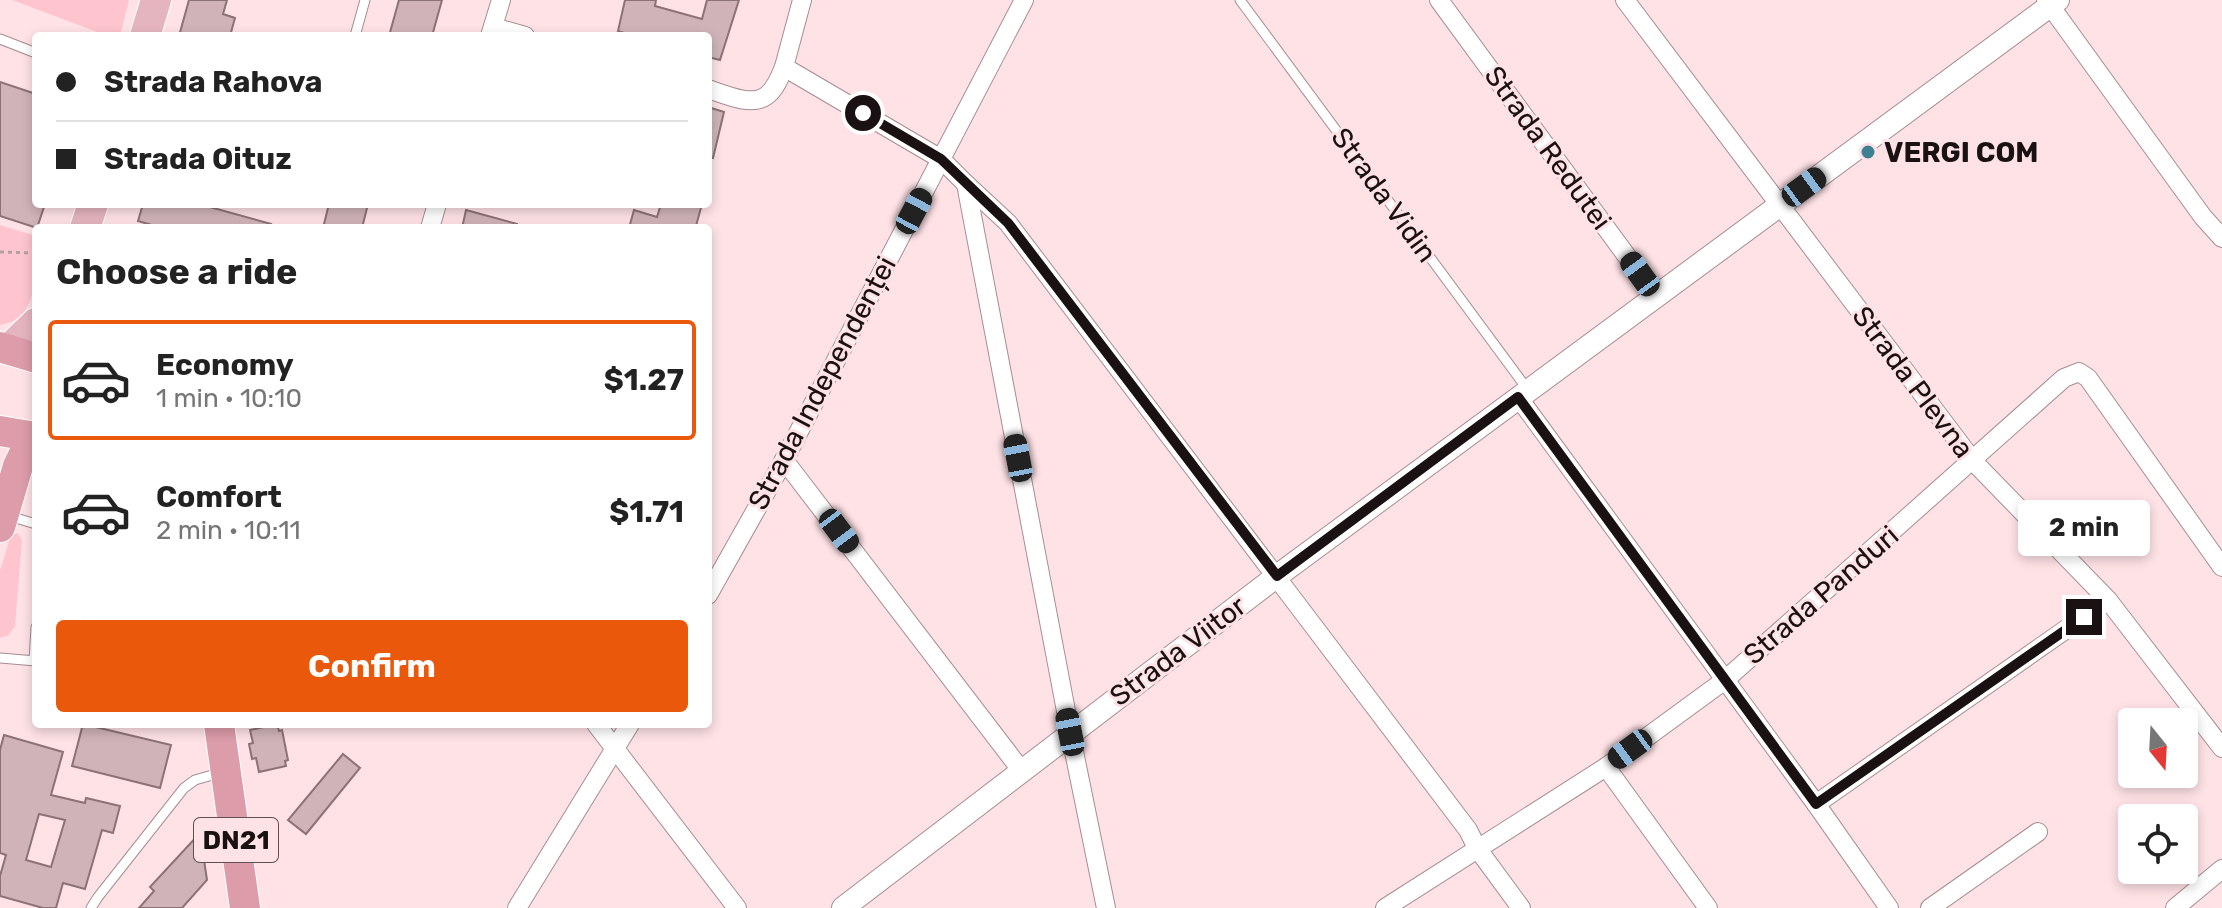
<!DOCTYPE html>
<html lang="en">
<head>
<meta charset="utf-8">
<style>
  body { margin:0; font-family:Rubik,sans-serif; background:#f2f2f2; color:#222; height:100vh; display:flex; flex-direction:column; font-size:30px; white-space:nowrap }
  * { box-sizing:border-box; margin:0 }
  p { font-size:26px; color:#767676 }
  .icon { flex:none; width:44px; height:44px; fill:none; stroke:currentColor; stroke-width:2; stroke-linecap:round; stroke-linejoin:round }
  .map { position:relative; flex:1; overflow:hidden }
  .side { position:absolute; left:32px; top:224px; width:680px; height:504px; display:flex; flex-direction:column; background:#fff; border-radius:8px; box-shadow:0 4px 12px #0003 }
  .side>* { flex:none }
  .banner { position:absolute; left:32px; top:32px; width:680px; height:176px; border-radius:8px; box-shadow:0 4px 12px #0003; display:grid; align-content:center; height:176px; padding:0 24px; background:#fff }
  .needle { width:52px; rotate:162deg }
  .fabs { position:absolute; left:2118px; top:708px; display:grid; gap:16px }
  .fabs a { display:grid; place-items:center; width:80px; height:80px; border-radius:8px; background:#fff; box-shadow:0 4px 12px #0003; font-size:40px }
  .end { position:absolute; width:36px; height:36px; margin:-18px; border:10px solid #1a1112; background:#fff; box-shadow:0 0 0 4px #fff }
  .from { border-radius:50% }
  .bubble { position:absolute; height:56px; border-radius:8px; background:#fff; box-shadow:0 4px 12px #0003; font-size:26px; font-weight:700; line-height:56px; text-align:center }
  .car { position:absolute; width:24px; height:48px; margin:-24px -12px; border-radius:10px; box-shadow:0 0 6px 2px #0007; background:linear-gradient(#222 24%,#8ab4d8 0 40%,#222 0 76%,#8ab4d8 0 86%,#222 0) }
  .banner b { display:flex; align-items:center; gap:28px; height:76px; font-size:30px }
  .banner b+b { border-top:2px solid #e0e0e0 }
  .banner i { width:20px; height:20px; background:#222 }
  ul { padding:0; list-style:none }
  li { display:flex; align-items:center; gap:24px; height:120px; margin:0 16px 12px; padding:0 8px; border:4px solid transparent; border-radius:8px }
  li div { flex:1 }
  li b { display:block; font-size:30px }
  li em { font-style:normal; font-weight:700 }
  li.current { border-color:#ea580c }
  li>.icon { width:72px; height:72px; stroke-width:1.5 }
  h2 { padding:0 24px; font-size:36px; line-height:96px }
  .button { display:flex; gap:16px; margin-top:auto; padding:16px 24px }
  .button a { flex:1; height:92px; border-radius:8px; background:#ea580c; color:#fff; font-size:32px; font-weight:700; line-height:92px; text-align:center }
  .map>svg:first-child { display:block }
  .green { fill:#fec5cf }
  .building { fill:#cfb3b8; stroke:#8b7276; stroke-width:2; fill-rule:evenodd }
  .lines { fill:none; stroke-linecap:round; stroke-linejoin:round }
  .service-casing { stroke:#a78d92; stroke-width:11 }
  .minor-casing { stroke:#a78d92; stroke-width:20 }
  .tertiary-casing { stroke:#a78d92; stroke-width:24 }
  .primary-casing { stroke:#fff; stroke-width:32 }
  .trunk-casing { stroke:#fff; stroke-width:32 }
  .path { stroke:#b6a0a3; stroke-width:3; stroke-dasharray:4 4; stroke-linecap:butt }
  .service { stroke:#fff; stroke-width:9 }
  .minor { stroke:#fff; stroke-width:18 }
  .tertiary { stroke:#fff; stroke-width:22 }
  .primary { stroke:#e5b5bf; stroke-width:30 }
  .trunk { stroke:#dc9caa; stroke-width:30 }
  .route { stroke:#1a1112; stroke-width:10 }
  .poi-dot { fill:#3e8192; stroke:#fee2e6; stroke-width:3 }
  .labels { text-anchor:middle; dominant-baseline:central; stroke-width:6; stroke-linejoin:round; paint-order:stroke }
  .shield { fill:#fee2e6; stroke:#5e5052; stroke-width:2 }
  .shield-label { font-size:26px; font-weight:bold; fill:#1a1112 }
  .street-label { font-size:28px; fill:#1a1112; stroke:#fee2e6 }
  .poi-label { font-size:28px; font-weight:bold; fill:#1a1112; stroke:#fee2e6; text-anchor:start }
</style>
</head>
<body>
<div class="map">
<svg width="2222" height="908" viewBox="0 0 2222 908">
  <rect width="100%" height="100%" fill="#fee2e6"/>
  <g class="green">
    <path d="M12,0H129L120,36H108Z"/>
    <path d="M0,225L36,236C36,266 41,320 0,325Z"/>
    <path d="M18,533L22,540L15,626L9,635L0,638V571L10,538L12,535Z"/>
  </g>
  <g class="building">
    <path d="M189,0H227L223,14L235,18L230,36H179Z"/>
    <path d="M399,0H442L432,36H389Z"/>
    <path d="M625,0H656L655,6L702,19L707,0H739L720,60L708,57V36H633L618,31Z"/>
    <path d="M0,82L36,94V204H45L37,228L0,216Z"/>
    <path d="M708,107L724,112L713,158L708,157Z"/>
    <path d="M143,204H199L271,224L270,228H162L138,221Z"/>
    <path d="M329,204H368L362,228H323Z"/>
    <path d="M661,204H702L696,226L688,225L687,228H629L634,210L657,217Z"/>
    <path d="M466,210L517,224L516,228H462Z"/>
    <path d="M83,724L171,745L160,788L72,766Z"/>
    <path d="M277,724L279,731L282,730L288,760L285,761L286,766L259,772L256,758L252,759L249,744L253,743L250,730Z"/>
    <path d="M4,735L63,752L51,795L85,803L86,798L120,806L113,833L102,830L85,889L63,883L56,908H43L0,896V876L6,855L0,853V750ZM39,814L65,820L51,867L26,860Z"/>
    <path d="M343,754L360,768L306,834L288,820Z"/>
    <path d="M200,833L207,880L182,908H139L154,891L150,887Z"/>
  </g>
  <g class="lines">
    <defs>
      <g id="service">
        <path d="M1240,0L1528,390"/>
        <path d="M355,36L365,0"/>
        <path d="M0,39L36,53"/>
        <path d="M9,516L36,524"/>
        <path d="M0,658L36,661"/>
        <path d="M34,661L36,627"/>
        <path d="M91,908L98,897L184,788L195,780L223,772"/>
      </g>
      <g id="minor">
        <path d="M1439,0L1656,296"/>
        <path d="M1625,0L1973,461L2108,600L2222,748"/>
        <path d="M2046,0L2203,217L2222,238"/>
        <path d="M493,27L525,36"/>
        <path d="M490,36L501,0"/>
        <path d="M784,67L802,0"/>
        <path d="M708,89C724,94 751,107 766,96C775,90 780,77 784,67L941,159L966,184L1070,732L1106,908"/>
        <path d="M966,184L1008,223L1468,830L1477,848L1521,908"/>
        <path d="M430,228L437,204"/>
        <path d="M1518,397L1816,804L1889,908"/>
        <path d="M784,460L1021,770"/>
        <path d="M708,595L784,460L1024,0"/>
        <path d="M596,724L737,908"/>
        <path d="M1606,767L1708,908"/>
        <path d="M1816,804L2108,600"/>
        <path d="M517,908L630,724"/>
        <path d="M1385,908L1606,767L1725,680L2064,378L2079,372L2088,378L2222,567"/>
        <path d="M1930,908L2038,832"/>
        <path d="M2175,908L2222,869"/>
      </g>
      <path id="tertiary" d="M843,908L1277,576L2058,0"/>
      <g id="primary">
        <path d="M145,36L156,0"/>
        <path d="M85,228L93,204"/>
        <path d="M9,349L36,323"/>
      </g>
      <g id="trunk">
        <path d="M0,347L36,358"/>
        <path d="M0,431L36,437"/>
        <path d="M0,527L18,466L32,437"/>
        <path d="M219,724L245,908"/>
      </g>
    </defs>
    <use href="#service" class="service-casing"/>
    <use href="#minor" class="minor-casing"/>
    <use href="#tertiary" class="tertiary-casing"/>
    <use href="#primary" class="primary-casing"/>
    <use href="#trunk" class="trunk-casing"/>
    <path class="path" d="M0,252L36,253"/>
    <use href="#service" class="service"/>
    <use href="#minor" class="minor"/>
    <use href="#tertiary" class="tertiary"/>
    <use href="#primary" class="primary"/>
    <use href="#trunk" class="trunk"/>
  </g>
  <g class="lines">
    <path class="route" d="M863,113L941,159L1008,223L1277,576L1518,397L1816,804L2084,617"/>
  </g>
  <circle class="poi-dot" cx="1868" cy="152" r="8"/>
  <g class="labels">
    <rect class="shield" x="194" y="818" width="84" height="44" rx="6"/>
    <g class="shield-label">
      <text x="236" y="840">DN21</text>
    </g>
    <g class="street-label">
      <text transform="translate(1548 148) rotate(54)">Strada Redutei</text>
      <text transform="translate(1384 195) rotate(54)">Strada Vidin</text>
      <text transform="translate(1913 382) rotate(53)">Strada Plevna</text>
      <text transform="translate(822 383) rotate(-62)">Strada Independenței</text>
      <text transform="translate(1821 595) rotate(-41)">Strada Panduri</text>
      <text transform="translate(1178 651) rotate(-37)">Strada Viitor</text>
    </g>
    <g class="poi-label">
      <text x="1884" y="152">VERGI COM</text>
    </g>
  </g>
</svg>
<div class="fabs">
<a><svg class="needle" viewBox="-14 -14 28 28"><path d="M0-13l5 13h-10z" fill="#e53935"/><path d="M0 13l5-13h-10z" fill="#767676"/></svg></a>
<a><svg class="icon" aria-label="locate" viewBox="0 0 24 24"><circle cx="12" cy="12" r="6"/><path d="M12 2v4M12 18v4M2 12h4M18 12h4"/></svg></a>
</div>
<i class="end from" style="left:863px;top:113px"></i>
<i class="end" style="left:2084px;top:617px"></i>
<div class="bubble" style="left:2018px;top:500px;width:132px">2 min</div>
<i class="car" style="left:1804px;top:187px;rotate:54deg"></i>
<i class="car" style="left:914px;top:211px;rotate:28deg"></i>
<i class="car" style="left:1640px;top:274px;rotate:324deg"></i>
<i class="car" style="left:1018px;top:458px;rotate:349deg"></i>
<i class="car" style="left:839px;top:531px;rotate:143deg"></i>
<i class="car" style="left:1070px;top:732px;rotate:349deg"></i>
<i class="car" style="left:1630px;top:749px;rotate:234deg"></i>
<div class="banner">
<b><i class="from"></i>Strada Rahova</b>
<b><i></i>Strada Oituz</b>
</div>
<section class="side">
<h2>Choose a ride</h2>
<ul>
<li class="current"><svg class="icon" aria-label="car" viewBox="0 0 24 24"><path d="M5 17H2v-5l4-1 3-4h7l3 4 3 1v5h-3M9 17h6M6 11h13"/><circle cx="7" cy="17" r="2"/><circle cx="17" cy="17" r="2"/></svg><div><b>Economy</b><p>1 min · 10:10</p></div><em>$1.27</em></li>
<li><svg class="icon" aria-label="car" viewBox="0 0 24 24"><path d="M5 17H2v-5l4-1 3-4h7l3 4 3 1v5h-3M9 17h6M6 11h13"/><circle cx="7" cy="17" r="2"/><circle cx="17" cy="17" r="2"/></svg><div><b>Comfort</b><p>2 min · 10:11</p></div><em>$1.71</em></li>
</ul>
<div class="button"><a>Confirm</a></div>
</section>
</div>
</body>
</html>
